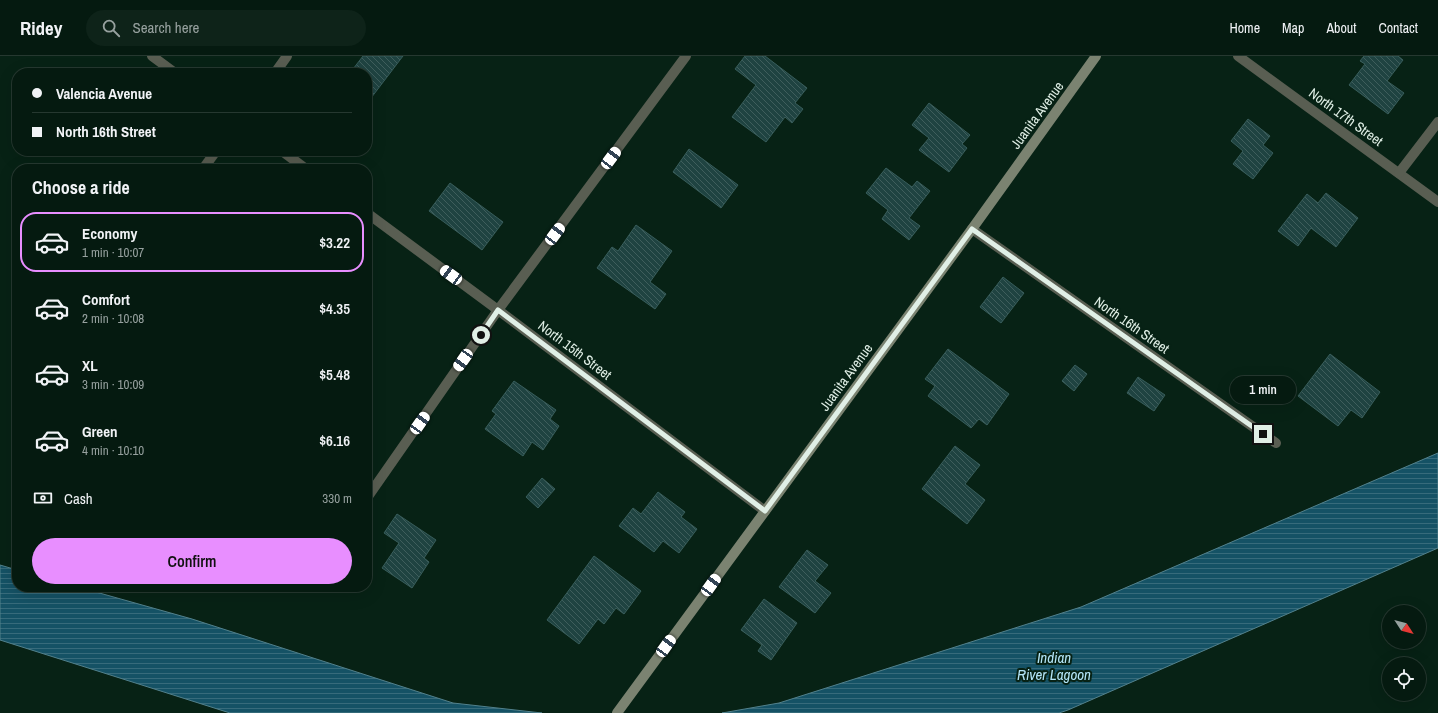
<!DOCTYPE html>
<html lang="en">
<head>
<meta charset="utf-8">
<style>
  body { margin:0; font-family:"Archivo Narrow",sans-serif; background:#0e2319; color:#f1f3f6; height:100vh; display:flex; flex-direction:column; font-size:15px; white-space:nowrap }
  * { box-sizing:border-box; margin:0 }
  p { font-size:13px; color:#97a19f }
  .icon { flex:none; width:22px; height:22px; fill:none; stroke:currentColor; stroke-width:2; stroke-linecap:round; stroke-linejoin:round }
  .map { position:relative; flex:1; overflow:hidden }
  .panel { position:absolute; left:12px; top:108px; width:360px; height:428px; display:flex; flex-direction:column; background:#051a10; border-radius:16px; box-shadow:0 4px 16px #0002,0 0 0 1px #263830 }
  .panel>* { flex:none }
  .banner { position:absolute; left:12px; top:12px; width:360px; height:88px; border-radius:16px; box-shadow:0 4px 16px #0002,0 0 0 1px #263830; display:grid; align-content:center; height:88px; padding:0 20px; background:#051a10 }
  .needle { width:26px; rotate:126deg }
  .buttons { position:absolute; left:1382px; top:549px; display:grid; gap:8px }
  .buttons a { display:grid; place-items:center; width:44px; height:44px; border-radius:50%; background:#051a10; box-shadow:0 4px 16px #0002,0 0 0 1px #263830; font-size:20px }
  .end { position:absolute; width:18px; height:18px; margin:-9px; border:5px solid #e0efe6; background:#111; box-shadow:0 0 0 2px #111 }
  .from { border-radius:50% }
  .bubble { position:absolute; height:28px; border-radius:14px; background:#051a10; box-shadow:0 4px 16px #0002,0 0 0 1px #263830; font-size:13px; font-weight:600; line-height:28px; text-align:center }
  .car { position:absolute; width:12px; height:24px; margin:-12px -6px; border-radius:5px; box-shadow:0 0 3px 1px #0007; background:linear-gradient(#fff 24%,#345 0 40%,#fff 0 76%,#345 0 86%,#fff 0) }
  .banner b { display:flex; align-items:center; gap:14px; height:38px; font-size:15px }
  .banner b+b { border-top:1px solid #263830 }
  .banner i { width:10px; height:10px; background:#f1f3f6 }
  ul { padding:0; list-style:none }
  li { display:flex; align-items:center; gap:12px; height:60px; margin:0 8px 6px; padding:0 12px; border:2px solid transparent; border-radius:16px }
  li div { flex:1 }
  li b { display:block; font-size:15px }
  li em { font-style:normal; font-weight:600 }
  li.active { border-color:#e88eff }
  li>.icon { width:36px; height:36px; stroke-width:1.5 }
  h2 { padding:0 20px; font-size:18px; line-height:48px }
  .pay { display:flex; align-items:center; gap:10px; height:44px; padding:0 20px; font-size:15px }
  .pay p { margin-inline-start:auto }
  .primary-button { display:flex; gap:8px; margin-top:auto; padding:8px 20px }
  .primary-button a { flex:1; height:46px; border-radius:24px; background:#e88eff; color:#111; font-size:16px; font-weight:600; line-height:46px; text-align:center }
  header { display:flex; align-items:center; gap:24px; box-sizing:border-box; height:56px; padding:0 20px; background:#051a10; border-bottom:1px solid #263830 }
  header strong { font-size:19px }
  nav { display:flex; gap:22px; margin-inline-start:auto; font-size:14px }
  .search { width:280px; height:36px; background:#0e2319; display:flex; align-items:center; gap:10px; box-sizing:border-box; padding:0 14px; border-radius:22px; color:#97a19f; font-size:15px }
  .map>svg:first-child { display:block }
  .water { fill:url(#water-rules); stroke:#52818c }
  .building { fill:url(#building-back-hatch); stroke:#385d5b }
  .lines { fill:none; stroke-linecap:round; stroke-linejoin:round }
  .street { stroke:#595e52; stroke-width:10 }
  .secondary { stroke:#7b8371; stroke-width:10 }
  .route { stroke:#e0efe6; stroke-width:5 }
  .labels { text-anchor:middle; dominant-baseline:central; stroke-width:4; stroke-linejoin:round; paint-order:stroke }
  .street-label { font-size:14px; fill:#e0efe6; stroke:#072215 }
  .water-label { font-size:15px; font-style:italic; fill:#b4e5f8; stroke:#072215 }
</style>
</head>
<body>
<header>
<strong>Ridey</strong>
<div class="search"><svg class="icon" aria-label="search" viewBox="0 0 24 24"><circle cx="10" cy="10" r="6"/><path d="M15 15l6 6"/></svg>Search here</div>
<nav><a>Home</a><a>Map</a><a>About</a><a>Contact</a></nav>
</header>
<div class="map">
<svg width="1438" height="657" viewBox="0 0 1438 657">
  <defs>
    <pattern id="water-rules" width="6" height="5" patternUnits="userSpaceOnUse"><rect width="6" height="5" fill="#155265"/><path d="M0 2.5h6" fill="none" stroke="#376b7b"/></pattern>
    <pattern id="building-back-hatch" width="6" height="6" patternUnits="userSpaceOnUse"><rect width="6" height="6" fill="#1f4341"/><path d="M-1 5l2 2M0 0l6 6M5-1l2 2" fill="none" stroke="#3f5e5c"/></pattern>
  </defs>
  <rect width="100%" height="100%" fill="#072215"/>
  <g class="water">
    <path d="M1438,397V492L1068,654L1059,657H722L779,647L1081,551Z"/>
    <path d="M0,509L17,514V531H78L192,563L453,647L542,657H230L0,584Z"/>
  </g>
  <g class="building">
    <path d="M363,0H403L368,46L367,17H350Z"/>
    <path d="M745,0H765L807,32L795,47L803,53L792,67L785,61L766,86L732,61L756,29L735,13Z"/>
    <path d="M1364,0H1398L1403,4L1387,25L1404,37L1388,58L1349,29L1365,8L1360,5Z"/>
    <path d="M929,47L970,79L962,88L967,92L949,116L919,94L929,82L912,69Z"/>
    <path d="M1248,63L1270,80L1263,89L1273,97L1253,123L1233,108L1243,95L1231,85Z"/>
    <path d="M689,93L738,129L721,152L673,116Z"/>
    <path d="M886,112L912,131L917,125L930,135L909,162L920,170L909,184L882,163L888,154L866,137Z"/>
    <path d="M450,127L503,166L482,194L429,155Z"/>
    <path d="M1326,137L1358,162L1336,191L1311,172L1298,190L1278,175L1307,138L1318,147Z"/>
    <path d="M636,169L672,195L650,226L666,238L655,253L597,212L612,191L618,195Z"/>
    <path d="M1003,221L1024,237L1001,267L980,251Z"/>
    <path d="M948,293L1009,338L987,369L979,363L971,372L928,340L935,330L925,323Z"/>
    <path d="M1330,298L1380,336L1362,362L1351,354L1338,370L1298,340Z"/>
    <path d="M1075,309L1087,318L1074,335L1062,325Z"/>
    <path d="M1138,321L1165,339L1154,355L1127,337Z"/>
    <path d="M514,325L556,354L550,363L559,370L543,394L532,386L523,400L485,373L496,358L492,355Z"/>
    <path d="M955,390L980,409L965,428L985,444L967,468L922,433Z"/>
    <path d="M542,422L555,433L538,452L526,441Z"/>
    <path d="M658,436L685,456L681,461L697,473L679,497L663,485L654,496L619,470L633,452L641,458Z"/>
    <path d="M397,458L436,484L424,502L429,506L412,532L382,512L399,487L384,477Z"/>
    <path d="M807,494L828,509L815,525L831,537L815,557L779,531Z"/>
    <path d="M594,500L641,535L624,558L616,552L604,568L598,563L579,588L547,564Z"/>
    <path d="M764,543L797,567L771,604L758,595L762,589L741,574Z"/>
  </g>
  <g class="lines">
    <g class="street">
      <path d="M152,0L175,17"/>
      <path d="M1238,0L1438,146"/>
      <path d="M275,17L287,0"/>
      <path d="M282,95L306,113"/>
      <path d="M203,113L216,95"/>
      <path d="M1399,117L1438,66"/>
      <path d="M367,157L498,254L765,455"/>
      <path d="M972,173L1276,387"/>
      <path d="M367,442L498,254L686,0"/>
    </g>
    <path class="secondary" d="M617,657L972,173L1096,0"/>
  </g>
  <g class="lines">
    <path class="route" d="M481,279L498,254L765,455L972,173L1263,378"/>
  </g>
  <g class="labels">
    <g class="street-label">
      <text transform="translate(1037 59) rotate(-54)">Juanita Avenue</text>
      <text transform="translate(1346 61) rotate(36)">North 17th Street</text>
      <text transform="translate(1132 269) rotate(35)">North 16th Street</text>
      <text transform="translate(575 294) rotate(37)">North 15th Street</text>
      <text transform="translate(846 321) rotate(-54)">Juanita Avenue</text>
    </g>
    <g class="water-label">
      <text x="1054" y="601">Indian<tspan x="1054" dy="17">River Lagoon</tspan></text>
    </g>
  </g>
</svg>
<div class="buttons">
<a><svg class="needle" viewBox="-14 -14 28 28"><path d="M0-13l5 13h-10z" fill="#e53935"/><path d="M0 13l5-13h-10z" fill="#97a19f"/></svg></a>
<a><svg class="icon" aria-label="locate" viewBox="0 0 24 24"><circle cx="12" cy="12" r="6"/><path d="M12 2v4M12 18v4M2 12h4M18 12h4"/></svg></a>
</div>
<i class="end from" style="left:481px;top:279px"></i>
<i class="end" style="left:1263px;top:378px"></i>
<div class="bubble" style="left:1230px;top:320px;width:66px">1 min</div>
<i class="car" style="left:611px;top:102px;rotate:37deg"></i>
<i class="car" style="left:555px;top:178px;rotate:37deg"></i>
<i class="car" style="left:451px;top:219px;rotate:306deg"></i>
<i class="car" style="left:463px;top:304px;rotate:215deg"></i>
<i class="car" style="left:420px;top:367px;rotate:35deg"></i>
<i class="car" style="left:711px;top:529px;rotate:36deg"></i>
<i class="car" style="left:666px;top:590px;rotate:36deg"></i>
<div class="banner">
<b><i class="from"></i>Valencia Avenue</b>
<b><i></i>North 16th Street</b>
</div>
<section class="panel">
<h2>Choose a ride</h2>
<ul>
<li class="active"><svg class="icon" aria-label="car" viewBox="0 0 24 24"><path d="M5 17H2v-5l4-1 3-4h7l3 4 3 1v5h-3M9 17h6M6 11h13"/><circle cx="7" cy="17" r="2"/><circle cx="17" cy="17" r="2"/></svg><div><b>Economy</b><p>1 min · 10:07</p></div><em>$3.22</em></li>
<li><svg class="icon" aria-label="car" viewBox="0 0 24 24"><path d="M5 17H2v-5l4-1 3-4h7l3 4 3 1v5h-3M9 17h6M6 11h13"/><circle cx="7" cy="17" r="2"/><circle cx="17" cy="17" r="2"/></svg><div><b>Comfort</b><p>2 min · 10:08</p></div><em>$4.35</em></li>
<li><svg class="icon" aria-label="car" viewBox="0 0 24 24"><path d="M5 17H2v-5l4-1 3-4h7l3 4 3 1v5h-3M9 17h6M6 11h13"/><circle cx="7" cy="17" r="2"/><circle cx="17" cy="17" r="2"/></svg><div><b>XL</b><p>3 min · 10:09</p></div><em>$5.48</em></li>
<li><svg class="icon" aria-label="car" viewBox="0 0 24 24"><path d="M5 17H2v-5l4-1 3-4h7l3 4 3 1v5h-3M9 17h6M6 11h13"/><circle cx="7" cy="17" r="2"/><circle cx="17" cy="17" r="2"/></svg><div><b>Green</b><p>4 min · 10:10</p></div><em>$6.16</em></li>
</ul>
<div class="pay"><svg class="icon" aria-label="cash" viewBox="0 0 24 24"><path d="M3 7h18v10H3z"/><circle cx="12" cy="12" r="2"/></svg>Cash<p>330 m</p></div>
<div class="primary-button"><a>Confirm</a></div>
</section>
</div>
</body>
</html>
